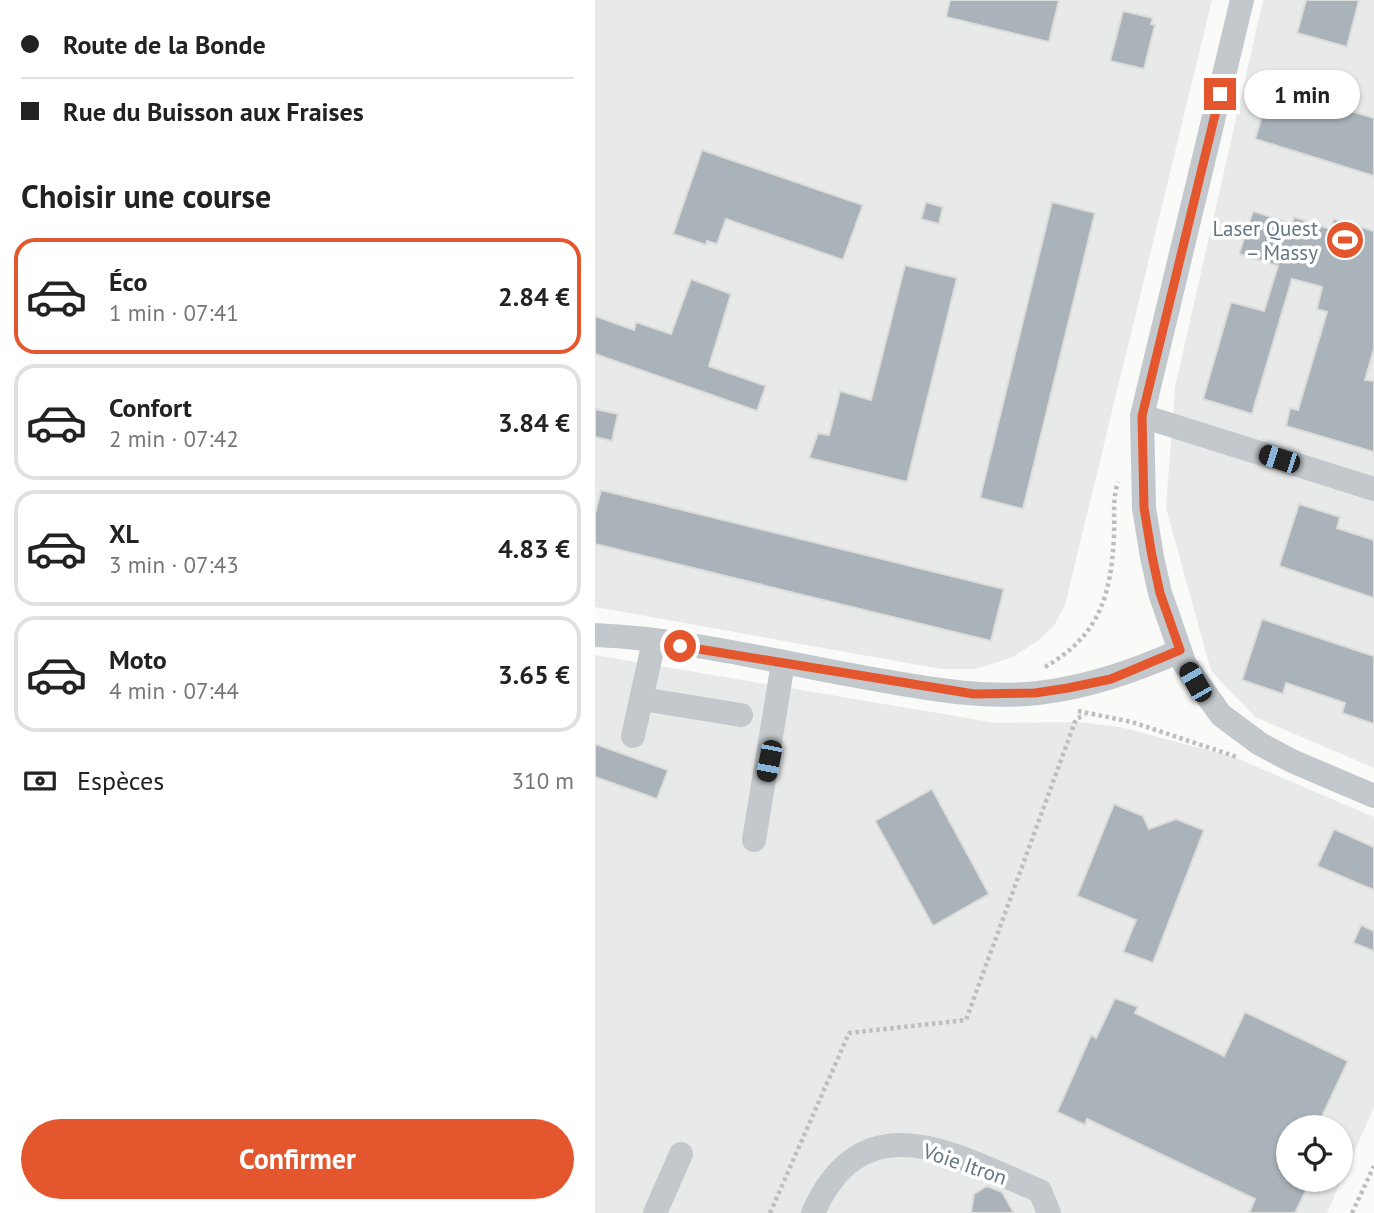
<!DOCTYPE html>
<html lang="fr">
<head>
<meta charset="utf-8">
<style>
  body { margin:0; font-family:"PT Sans",sans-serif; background:#f2f2f2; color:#222; height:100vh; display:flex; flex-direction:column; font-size:26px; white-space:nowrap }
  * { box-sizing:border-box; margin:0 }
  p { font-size:23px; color:#767676 }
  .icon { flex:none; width:38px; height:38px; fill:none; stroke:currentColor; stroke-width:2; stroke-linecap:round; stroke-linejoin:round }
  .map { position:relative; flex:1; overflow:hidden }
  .details { display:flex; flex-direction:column; background:#fff; width:595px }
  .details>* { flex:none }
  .top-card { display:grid; align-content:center; height:154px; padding:0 21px; background:#fff }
  .controls { position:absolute; left:681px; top:1115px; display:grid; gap:14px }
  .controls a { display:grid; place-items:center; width:77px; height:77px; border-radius:50%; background:#fff; box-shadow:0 2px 5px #0004; font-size:35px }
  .end { position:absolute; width:32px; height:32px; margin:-16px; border:9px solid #e4572e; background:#fff; box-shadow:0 0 0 4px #fff }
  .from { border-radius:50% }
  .bubble { position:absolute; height:49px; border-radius:24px; background:#fff; box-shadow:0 2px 5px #0004; font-size:23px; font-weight:700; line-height:49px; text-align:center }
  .car { position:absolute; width:21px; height:42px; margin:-21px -10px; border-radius:9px; box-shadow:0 0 5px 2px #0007; background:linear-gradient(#222 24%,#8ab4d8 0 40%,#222 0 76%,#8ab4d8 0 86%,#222 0) }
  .top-card b { display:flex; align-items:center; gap:24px; height:66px; font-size:26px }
  .top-card b+b { border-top:2px solid #e0e0e0 }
  .top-card i { width:18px; height:18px; background:#222 }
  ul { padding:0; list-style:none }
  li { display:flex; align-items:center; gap:21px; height:116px; margin:0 14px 10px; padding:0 7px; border:4px solid #e0e0e0; border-radius:21px }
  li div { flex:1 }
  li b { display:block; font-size:26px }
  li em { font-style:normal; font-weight:700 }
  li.on { border-color:#e4572e }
  li>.icon { width:63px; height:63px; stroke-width:1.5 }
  h2 { padding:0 21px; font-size:32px; line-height:84px }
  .pay { display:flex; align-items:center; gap:18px; height:77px; padding:0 21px; font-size:26px }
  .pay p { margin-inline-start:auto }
  .cta { display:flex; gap:14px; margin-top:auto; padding:14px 21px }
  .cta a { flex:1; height:80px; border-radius:42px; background:#e4572e; color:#fff; font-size:28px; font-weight:700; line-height:80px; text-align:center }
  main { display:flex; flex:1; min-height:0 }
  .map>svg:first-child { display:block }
  .built { fill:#e8e9e9; fill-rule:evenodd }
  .building { fill:#aab3b9; stroke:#dcdcda; stroke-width:2 }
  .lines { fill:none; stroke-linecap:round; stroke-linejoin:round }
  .path { stroke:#bbbfc2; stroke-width:4.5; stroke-dasharray:3.5 3.5; stroke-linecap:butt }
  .minor { stroke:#c3c8cc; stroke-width:24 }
  .route { stroke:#e4572e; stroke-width:9 }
  .labels { text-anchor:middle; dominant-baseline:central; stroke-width:7; stroke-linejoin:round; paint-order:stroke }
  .poi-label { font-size:21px; fill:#657683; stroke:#fff; text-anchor:end }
  .street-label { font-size:21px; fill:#657683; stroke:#fff }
</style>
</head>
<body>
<main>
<section class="details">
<div class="top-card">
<b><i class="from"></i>Route de la Bonde</b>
<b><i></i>Rue du Buisson aux Fraises</b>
</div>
<h2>Choisir une course</h2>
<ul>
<li class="on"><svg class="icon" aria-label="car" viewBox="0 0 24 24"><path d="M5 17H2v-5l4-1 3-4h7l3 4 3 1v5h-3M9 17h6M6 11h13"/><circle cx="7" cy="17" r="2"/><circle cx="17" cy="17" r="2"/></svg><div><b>Éco</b><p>1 min · 07:41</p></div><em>2.84 €</em></li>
<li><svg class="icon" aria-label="car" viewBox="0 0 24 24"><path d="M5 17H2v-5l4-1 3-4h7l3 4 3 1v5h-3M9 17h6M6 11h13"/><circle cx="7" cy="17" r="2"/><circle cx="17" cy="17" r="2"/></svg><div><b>Confort</b><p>2 min · 07:42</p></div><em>3.84 €</em></li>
<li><svg class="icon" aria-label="car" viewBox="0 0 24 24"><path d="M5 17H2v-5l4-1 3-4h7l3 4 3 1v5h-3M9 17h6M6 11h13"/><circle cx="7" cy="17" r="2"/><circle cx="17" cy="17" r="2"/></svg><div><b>XL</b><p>3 min · 07:43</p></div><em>4.83 €</em></li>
<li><svg class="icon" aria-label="car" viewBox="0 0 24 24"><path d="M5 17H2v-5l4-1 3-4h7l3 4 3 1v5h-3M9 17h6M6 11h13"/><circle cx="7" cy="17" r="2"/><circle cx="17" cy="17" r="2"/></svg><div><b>Moto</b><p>4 min · 07:44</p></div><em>3.65 €</em></li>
</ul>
<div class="pay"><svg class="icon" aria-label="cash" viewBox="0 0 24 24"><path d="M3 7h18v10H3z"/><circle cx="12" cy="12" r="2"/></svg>Espèces<p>310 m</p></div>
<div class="cta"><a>Confirmer</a></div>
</section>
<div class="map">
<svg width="779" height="1213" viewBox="0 0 779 1213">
  <rect width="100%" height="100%" fill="#fafaf8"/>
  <g class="built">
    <path d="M0,0H617L470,605L459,626L444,640L418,657L381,669H346L0,607Z"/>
    <path d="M668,0H779V768L660,717L616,671L571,508L580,387Z"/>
    <path d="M0,655L401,723L483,722L525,727L639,757L779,817V1107L732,1213H0ZM693,1127H746V1180H693Z"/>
  </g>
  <g class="building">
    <path d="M355,0H464L454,42L351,17Z"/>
    <path d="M711,0H764L752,47L702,33Z"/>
    <path d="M528,11L558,18L556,24L560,25L549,69L515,61Z"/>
    <path d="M676,86L779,118V176L660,139Z"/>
    <path d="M107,150L268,205L248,260L131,219L122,244L112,241L111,245L78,234Z"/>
    <path d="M331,202L348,207L344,224L326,219Z"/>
    <path d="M457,202L500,213L428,509L385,498Z"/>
    <path d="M658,211L697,224L699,217L735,229L739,219L779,231V349L770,380L779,381V452L691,426L695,408L703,410L732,312L722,309L727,287L697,279L657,414L608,399L636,302L669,311L683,266L644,254Z"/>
    <path d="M310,265L362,278L312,482L214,458L223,433L234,435L245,391L276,400Z"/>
    <path d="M96,279L136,294L114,366L171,386L162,411L0,354V316L39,330L41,322L76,334Z"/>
    <path d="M0,409L23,414L17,441L0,437Z"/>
    <path d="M6,490L409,589L396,641L0,544V514Z"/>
    <path d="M704,504L745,517L742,528L779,540V598L684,566Z"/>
    <path d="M667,619L779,656V724L747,713L750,703L691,683L688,694L647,680Z"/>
    <path d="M0,744L73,770L62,799L0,777Z"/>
    <path d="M337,789L394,894L338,926L280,821Z"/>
    <path d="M519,804L548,816L554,829L581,819L609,830L558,963L528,952L541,920L482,896Z"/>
    <path d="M739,829L779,847V890L722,866Z"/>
    <path d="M766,925L779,931V951L758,943Z"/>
    <path d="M520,998L543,1007L540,1013L629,1056L650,1012L753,1061L722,1127H693V1180H716L700,1213H654L660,1199L492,1119L490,1125L462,1112L496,1035L501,1038Z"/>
    <path d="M392,1186L407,1192L419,1213H376L379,1194Z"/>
  </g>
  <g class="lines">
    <g class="path">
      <path d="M450,667C504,636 516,596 519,536C520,517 517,500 523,482"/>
      <path d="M483,711L537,722L642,757"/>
      <path d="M175,1213L254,1033L371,1020L481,719L490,715"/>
      <path d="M757,1213L779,1166"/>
    </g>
    <g class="minor">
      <path d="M647,0L547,416L549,508L557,557L565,593L590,665L626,715L665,744L697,761L779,796"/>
      <path d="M547,416L779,489"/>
      <path d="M0,635C95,639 190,664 284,680C336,689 390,699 443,693C494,687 539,671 585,651"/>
      <path d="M47,699L146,715"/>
      <path d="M38,736L59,641"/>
      <path d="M159,840L188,663"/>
      <path d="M60,1213L86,1154"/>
      <path d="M218,1213C269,1098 361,1156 445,1191L454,1213"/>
    </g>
  </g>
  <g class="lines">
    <path class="route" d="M85,646L379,694L440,693L473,688L516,679L585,650L565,593L557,556L549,508L547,416L625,94"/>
  </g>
  <defs>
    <symbol id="stadium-disc" viewBox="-11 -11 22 22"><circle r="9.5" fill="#e4572e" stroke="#fff"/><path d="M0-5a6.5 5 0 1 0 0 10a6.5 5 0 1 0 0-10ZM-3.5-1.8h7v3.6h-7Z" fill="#fff"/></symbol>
  </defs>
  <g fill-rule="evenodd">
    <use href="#stadium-disc" x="728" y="218" width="44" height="44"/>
  </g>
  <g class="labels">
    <g class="poi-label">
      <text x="723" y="228">Laser Quest<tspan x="723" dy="24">– Massy</tspan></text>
    </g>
    <g class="street-label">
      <text transform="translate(370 1164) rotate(19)">Voie Itron</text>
    </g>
  </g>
</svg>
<div class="controls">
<a><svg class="icon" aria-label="locate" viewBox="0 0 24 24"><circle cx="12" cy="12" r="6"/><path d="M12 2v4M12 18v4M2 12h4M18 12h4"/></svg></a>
</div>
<i class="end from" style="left:85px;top:646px"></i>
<i class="end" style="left:625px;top:94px"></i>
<div class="bubble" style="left:649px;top:70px;width:116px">1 min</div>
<i class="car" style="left:684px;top:459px;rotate:288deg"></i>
<i class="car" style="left:600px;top:682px;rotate:330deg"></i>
<i class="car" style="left:174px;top:761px;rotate:191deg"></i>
</div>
</main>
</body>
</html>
